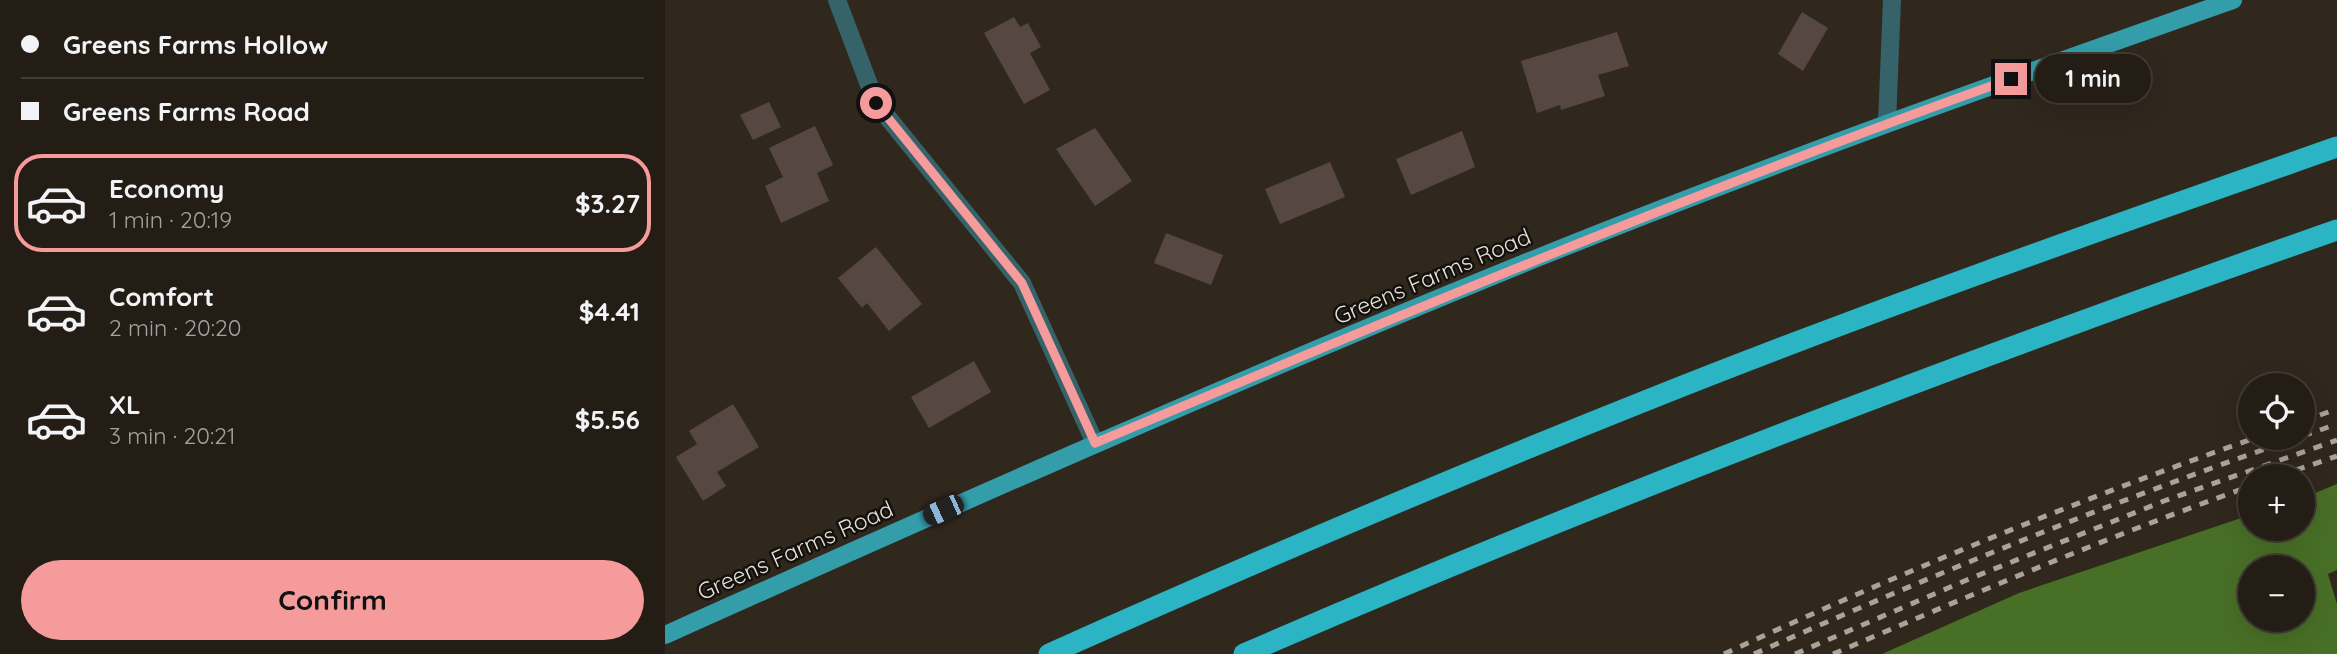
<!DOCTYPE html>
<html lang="en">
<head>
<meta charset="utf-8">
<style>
  body { margin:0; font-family:Quicksand,sans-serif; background:#2c261f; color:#f1f3f6; height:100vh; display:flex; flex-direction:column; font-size:26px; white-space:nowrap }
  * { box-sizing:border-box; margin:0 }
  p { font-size:23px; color:#a3a2a1 }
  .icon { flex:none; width:38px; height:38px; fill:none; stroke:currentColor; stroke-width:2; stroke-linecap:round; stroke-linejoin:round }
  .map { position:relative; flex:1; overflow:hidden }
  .panel { display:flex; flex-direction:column; background:#241d16; width:665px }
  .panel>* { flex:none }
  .guide { display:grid; align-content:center; height:154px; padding:0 21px; background:#241d16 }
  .tools { position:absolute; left:1573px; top:373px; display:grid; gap:14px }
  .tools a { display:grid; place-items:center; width:77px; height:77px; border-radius:50%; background:#241d16; box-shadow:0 7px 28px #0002,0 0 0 2px #413b35; font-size:35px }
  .end { position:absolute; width:32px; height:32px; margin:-16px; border:9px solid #f59b9c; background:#111; box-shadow:0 0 0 4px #111 }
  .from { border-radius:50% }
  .bubble { position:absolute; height:49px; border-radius:24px; background:#241d16; box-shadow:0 7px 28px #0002,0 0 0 2px #413b35; font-size:23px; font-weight:700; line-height:49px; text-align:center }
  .car { position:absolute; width:21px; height:42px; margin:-21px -10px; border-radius:9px; box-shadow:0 0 5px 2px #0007; background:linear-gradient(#222 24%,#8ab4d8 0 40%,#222 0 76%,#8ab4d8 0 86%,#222 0) }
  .guide b { display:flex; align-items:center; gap:24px; height:66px; font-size:26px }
  .guide b+b { border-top:2px solid #413b35 }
  .guide i { width:18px; height:18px; background:#f1f3f6 }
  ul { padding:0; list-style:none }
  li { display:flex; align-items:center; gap:21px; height:98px; margin:0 14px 10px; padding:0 7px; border:4px solid transparent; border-radius:28px }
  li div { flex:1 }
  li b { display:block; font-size:26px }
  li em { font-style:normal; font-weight:700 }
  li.selected { border-color:#f59b9c }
  li>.icon { width:63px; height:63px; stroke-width:1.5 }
  .button { display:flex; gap:14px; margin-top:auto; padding:14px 21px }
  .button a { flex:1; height:80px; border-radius:42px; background:#f59b9c; color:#111; font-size:28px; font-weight:700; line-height:80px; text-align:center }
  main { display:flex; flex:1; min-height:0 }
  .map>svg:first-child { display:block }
  .forest { fill:#486f26; fill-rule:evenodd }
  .building { fill:#574743 }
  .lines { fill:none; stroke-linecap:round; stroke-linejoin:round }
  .minor { stroke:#366369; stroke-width:18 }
  .major { stroke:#339daa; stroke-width:18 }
  .highway { stroke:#2bb4c3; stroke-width:21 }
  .rail { stroke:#aaa39c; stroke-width:5; stroke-dasharray:9 9; stroke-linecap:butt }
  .route { stroke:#f59b9c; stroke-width:9 }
  .labels { text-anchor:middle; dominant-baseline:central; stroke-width:5; stroke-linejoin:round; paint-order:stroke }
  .street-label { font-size:23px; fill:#e7e1db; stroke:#14110c }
</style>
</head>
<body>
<main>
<section class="panel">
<div class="guide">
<b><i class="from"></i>Greens Farms Hollow</b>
<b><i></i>Greens Farms Road</b>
</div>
<ul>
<li class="selected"><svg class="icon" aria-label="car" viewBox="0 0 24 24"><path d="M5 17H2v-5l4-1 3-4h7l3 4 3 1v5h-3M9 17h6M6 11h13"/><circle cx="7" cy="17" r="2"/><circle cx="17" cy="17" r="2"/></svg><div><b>Economy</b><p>1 min · 20:19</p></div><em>$3.27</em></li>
<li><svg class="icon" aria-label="car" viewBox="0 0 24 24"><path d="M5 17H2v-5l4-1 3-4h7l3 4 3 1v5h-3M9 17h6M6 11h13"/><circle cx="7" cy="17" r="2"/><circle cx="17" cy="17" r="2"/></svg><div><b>Comfort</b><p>2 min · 20:20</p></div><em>$4.41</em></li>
<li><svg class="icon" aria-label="car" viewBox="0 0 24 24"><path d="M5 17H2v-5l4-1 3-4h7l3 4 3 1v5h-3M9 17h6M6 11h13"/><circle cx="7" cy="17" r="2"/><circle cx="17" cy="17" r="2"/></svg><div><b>XL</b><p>3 min · 20:21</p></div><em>$5.56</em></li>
</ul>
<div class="button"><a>Confirm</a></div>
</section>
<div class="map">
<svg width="1672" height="654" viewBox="0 0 1672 654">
  <rect width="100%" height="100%" fill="#30271d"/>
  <path class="forest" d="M1672,484V570L1663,574L1672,604V654H1217L1354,593L1585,515L1586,528H1638V498ZM1586,567H1638V620H1586Z"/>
  <g class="building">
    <path d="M1137,12L1163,28L1138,71L1113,54Z"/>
    <path d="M349,17L355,27L363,23L376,47L365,53L385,90L359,104L319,33Z"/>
    <path d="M952,32L964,66L933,75L940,96L896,110L895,105L872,113L856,61Z"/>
    <path d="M104,102L116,127L88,140L75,115Z"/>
    <path d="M150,126L168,165L152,173L164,201L116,223L100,186L118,177L104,148Z"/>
    <path d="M430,128L467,181L430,206L391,149Z"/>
    <path d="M797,131L810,167L746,195L731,159Z"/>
    <path d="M665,162L680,197L615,224L600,189Z"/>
    <path d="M501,233L558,255L546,285L489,263Z"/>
    <path d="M211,247L257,304L224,331L202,303L197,308L173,278Z"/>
    <path d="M309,361L326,392L264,428L246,397Z"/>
    <path d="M68,404L94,447L52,472L61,486L38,501L11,457L32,444L24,431Z"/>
  </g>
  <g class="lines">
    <g class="minor">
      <path d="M172,0L211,103L357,283L430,443"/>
      <path d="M1222,123L1227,0"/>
    </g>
    <path class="major" d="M0,635C292,504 585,374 882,254C1108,163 1338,81 1568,0"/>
    <g class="highway">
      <path d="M384,654C581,566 779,481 980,401C1208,310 1440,228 1672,147"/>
      <path d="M579,654C938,498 1303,359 1672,230"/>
    </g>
    <g class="rail">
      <path d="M1638,421L1672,409"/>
      <path d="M1638,436L1672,424"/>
      <path d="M1614,476L1672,456"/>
      <path d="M1059,654C1232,574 1410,501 1590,438"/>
      <path d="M1089,654C1267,575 1448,501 1632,438"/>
      <path d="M1130,654L1304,579L1499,501L1672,440"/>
      <path d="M1168,654C1306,595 1444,536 1586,486"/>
    </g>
  </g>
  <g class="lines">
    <path class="route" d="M211,103L357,283L430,443C733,316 1036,189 1346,79"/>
  </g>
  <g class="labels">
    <g class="street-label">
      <text transform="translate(767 276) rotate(-23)">Greens Farms Road</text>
      <text transform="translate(130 550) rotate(-24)">Greens Farms Road</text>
    </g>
  </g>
</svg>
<div class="tools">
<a><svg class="icon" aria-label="locate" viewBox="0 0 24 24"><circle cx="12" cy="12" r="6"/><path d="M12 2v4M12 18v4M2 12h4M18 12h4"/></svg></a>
<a>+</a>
<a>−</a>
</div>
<i class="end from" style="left:211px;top:103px"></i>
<i class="end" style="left:1346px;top:79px"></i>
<div class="bubble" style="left:1370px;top:54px;width:116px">1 min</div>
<i class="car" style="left:278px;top:510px;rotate:246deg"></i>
</div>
</main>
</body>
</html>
